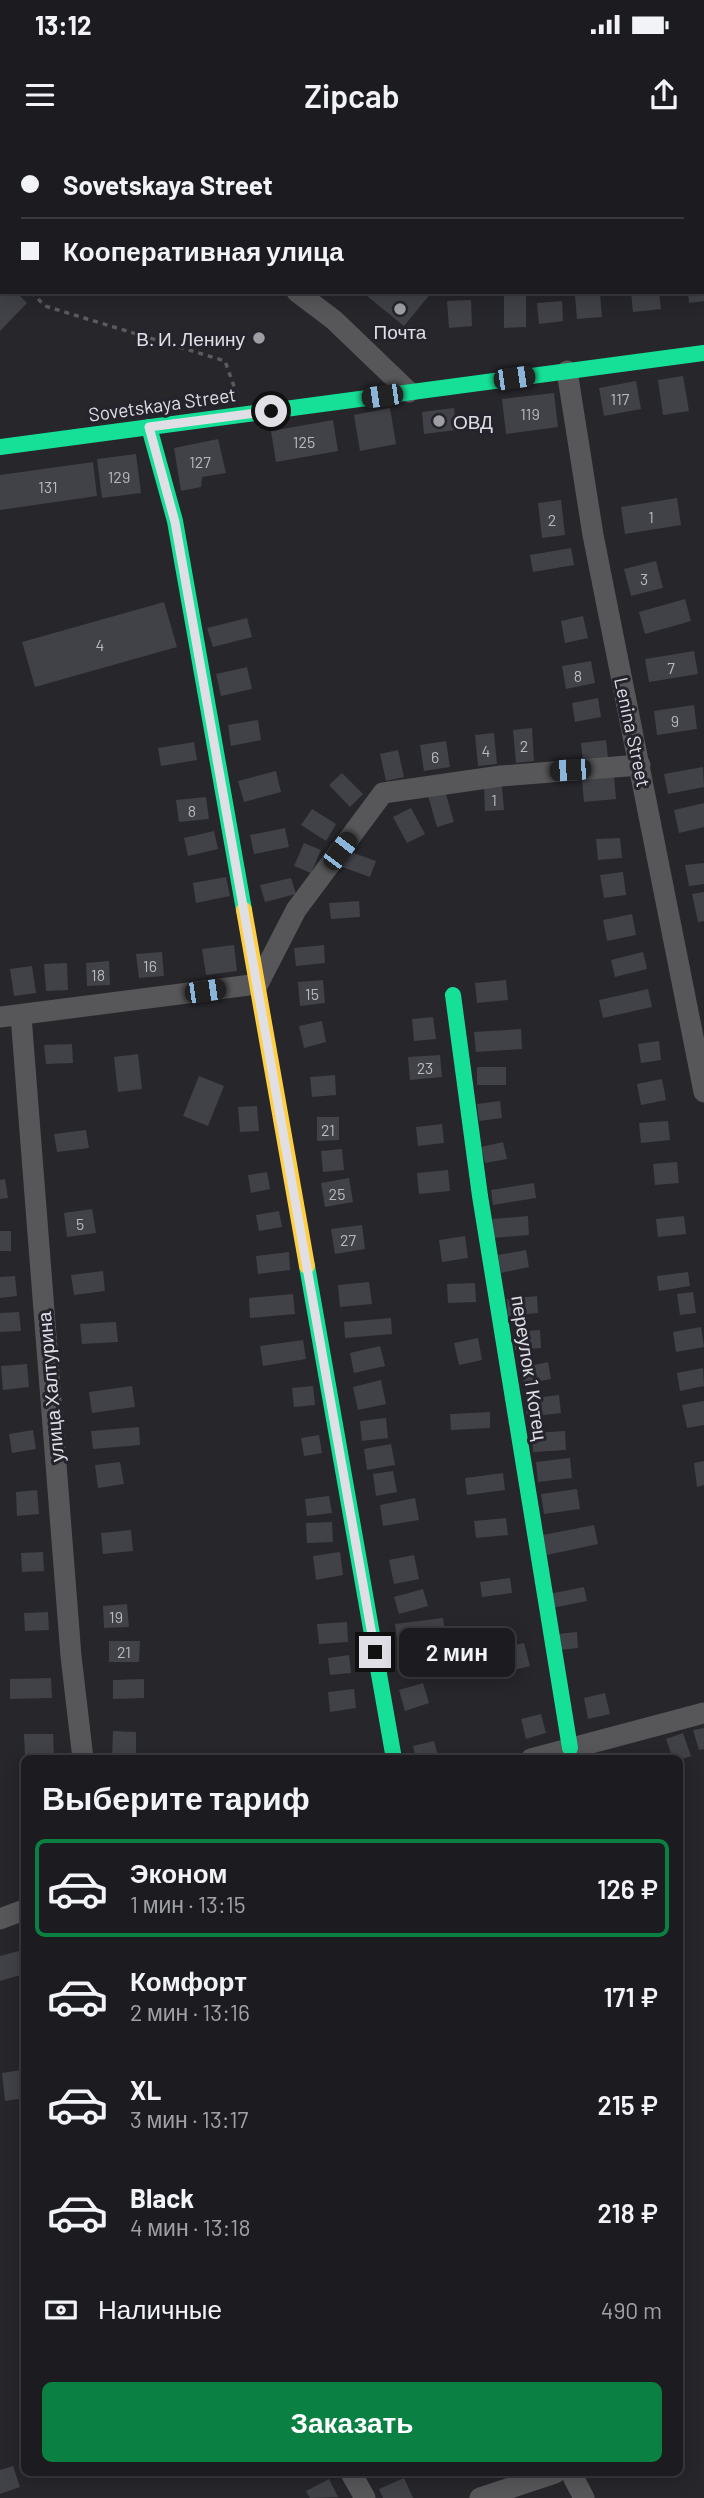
<!DOCTYPE html>
<html lang="ru">
<head>
<meta charset="utf-8">
<style>
  body { margin:0; font-family:Barlow,sans-serif; background:#29292d; color:#f1f3f6; height:100vh; display:flex; flex-direction:column; font-size:26px; white-space:nowrap }
  * { box-sizing:border-box; margin:0 }
  p { font-size:23px; color:#a0a1a5 }
  .icon { flex:none; width:38px; height:38px; fill:none; stroke:currentColor; stroke-width:2; stroke-linecap:round; stroke-linejoin:round }
  .map { position:relative; flex:1; overflow:hidden }
  .side { position:absolute; left:21px; top:1615px; width:662px; height:721px; display:flex; flex-direction:column; background:#1c1c20; border-radius:10px; box-shadow:0 4px 18px #0003,0 0 0 2px #3a3a3e }
  .side>* { flex:none }
  .banner { position:absolute; left:0px; top:0px; width:705px; height:154px; box-shadow:0 4px 18px #0003,0 0 0 2px #3a3a3e; display:grid; align-content:center; height:154px; padding:0 21px; background:#1c1c20 }
  .end { position:absolute; width:32px; height:32px; margin:-16px; border:9px solid #e0dfe5; background:#111; box-shadow:0 0 0 4px #111 }
  .from { border-radius:50% }
  .bubble { position:absolute; height:49px; border-radius:10px; background:#1c1c20; box-shadow:0 4px 18px #0003,0 0 0 2px #3a3a3e; font-size:23px; font-weight:600; line-height:49px; text-align:center }
  .car { position:absolute; width:21px; height:42px; margin:-21px -10px; border-radius:9px; box-shadow:0 0 5px 2px #0007; background:linear-gradient(#222 24%,#8ab4d8 0 40%,#222 0 76%,#8ab4d8 0 86%,#222 0) }
  .banner b { display:flex; align-items:center; gap:24px; height:66px; font-size:26px }
  .banner b+b { border-top:2px solid #3a3a3e }
  .banner i { width:18px; height:18px; background:#f1f3f6 }
  ul { padding:0; list-style:none }
  li { display:flex; align-items:center; gap:21px; height:98px; margin:0 14px 10px; padding:0 7px; border:4px solid transparent; border-radius:10px }
  li div { flex:1 }
  li b { display:block; font-size:26px }
  li em { font-style:normal; font-weight:600 }
  li.active { border-color:#0b8043 }
  li>.icon { width:63px; height:63px; stroke-width:1.5 }
  h2 { padding:0 21px; font-size:32px; line-height:84px }
  .pay { display:flex; align-items:center; gap:18px; height:77px; padding:0 21px; font-size:26px }
  .pay p { margin-inline-start:auto }
  .button { display:flex; gap:14px; margin-top:auto; padding:14px 21px }
  .button a { flex:1; height:80px; border-radius:10px; background:#0b8043; color:#fff; font-size:28px; font-weight:600; line-height:80px; text-align:center }
  .status { display:flex; justify-content:space-between; align-items:center; height:49px; padding:0 35px; background:#1c1c20; direction:ltr }
  .status svg { height:19px; fill:currentColor }
  header { display:flex; justify-content:space-between; align-items:center; height:91px; padding:0 21px; background:#1c1c20; font-size:32px; font-weight:600 }
  .map>svg:first-child { display:block }
  .building { fill:#404248 }
  .lines { fill:none; stroke-linecap:round; stroke-linejoin:round }
  .path { stroke:#5b5a5c; stroke-width:3.5; stroke-dasharray:5 5; stroke-linecap:butt }
  .street { stroke:#575658; stroke-width:21 }
  .fast { stroke:#16e098; stroke-width:16 }
  .slow { stroke:#ffcf43; stroke-width:16 }
  .route { stroke:#e0dfe5; stroke-width:9 }
  .poi-dot { fill:#9f9ea4; stroke:#25242d; stroke-width:2.5 }
  .labels { text-anchor:middle; dominant-baseline:central; stroke-width:6; stroke-linejoin:round; paint-order:stroke }
  .number-label { font-size:16px; fill:#b8b8be }
  .poi-label { font-size:19px; fill:#e0dfe5; stroke:#25242d }
  .street-label { font-size:19px; fill:#e0dfe5; stroke:#25242d }
</style>
</head>
<body>
<div class="status"><b>13:12</b><svg viewBox="0 0 49 12"><path d="M0 12V9h3v3zM5 12V6h3v6zM10 12V3h3v9zM15 12V0h3v12zM26 1h20v11H26zM47 4h2v5h-2z"/></svg></div>
<header><svg class="icon" aria-label="menu" viewBox="0 0 24 24"><path d="M4 6h16M4 12h16M4 18h16"/></svg>Zipcab<svg class="icon" aria-label="share" viewBox="0 0 24 24"><path d="M12 15V3M7 8l5-5 5 5M5 13v7h14v-7"/></svg></header>
<div class="map">
<svg width="704" height="2358" viewBox="0 0 704 2358">
  <rect width="100%" height="100%" fill="#26262b"/>
  <g class="building">
    <path d="M0,152H16L27,163L0,191Z"/>
    <path d="M362,152H432L404,186Z"/>
    <path d="M631,152H659L661,169L633,172Z"/>
    <path d="M688,152H704V161L689,163Z"/>
    <path d="M504,154H526V187L504,188Z"/>
    <path d="M600,154L602,177L577,179L575,156Z"/>
    <path d="M471,160L472,186L449,188L447,161Z"/>
    <path d="M562,161L563,181L539,184L537,163Z"/>
    <path d="M683,236L689,271L663,275L658,240Z"/>
    <path d="M636,241L641,269L604,276L599,248Z"/>
    <path d="M554,253L558,287L506,294L502,259Z"/>
    <path d="M390,268L396,304L360,311L354,275Z"/>
    <path d="M454,268L456,290L424,294L422,272Z"/>
    <path d="M333,280L338,311L276,322L271,291Z"/>
    <path d="M218,299L226,333L202,337L201,347L181,351L174,308Z"/>
    <path d="M136,314L141,353L102,358L97,319Z"/>
    <path d="M93,322L97,356L0,370V335Z"/>
    <path d="M677,358L681,385L625,394L621,367Z"/>
    <path d="M561,360L565,395L542,398L538,363Z"/>
    <path d="M571,408L574,425L533,432L530,415Z"/>
    <path d="M656,421L663,448L631,456L624,429Z"/>
    <path d="M685,459L691,481L645,494L639,472Z"/>
    <path d="M164,462L177,507L35,547L22,502Z"/>
    <path d="M583,476L588,498L565,503L561,481Z"/>
    <path d="M247,478L252,497L213,507L207,488Z"/>
    <path d="M694,511L698,534L649,542L645,519Z"/>
    <path d="M591,521L595,543L566,549L562,526Z"/>
    <path d="M247,527L252,549L221,556L216,534Z"/>
    <path d="M598,558L601,577L575,582L572,563Z"/>
    <path d="M694,565L697,589L657,595L654,571Z"/>
    <path d="M258,580L261,600L231,606L228,585Z"/>
    <path d="M532,588L534,621L516,623L513,590Z"/>
    <path d="M494,593L497,624L478,626L475,595Z"/>
    <path d="M606,600L608,618L583,621L581,603Z"/>
    <path d="M446,601L450,627L424,631L420,605Z"/>
    <path d="M194,602L197,620L161,626L158,608Z"/>
    <path d="M398,610L404,637L386,641L380,614Z"/>
    <path d="M703,627L704,647L668,654L664,634Z"/>
    <path d="M276,631L281,652L244,662L238,641Z"/>
    <path d="M342,633L363,654L350,667L329,645Z"/>
    <path d="M614,637L616,659L584,662L582,640Z"/>
    <path d="M502,646L504,670L485,671L484,647Z"/>
    <path d="M445,651L454,682L437,687L428,656Z"/>
    <path d="M206,657L209,679L179,682L176,660Z"/>
    <path d="M704,663V687L679,693L674,670Z"/>
    <path d="M411,668L425,694L407,703L393,677Z"/>
    <path d="M312,669L336,684L326,701L301,685Z"/>
    <path d="M285,688L289,707L254,714L250,695Z"/>
    <path d="M214,691L218,709L188,716L184,698Z"/>
    <path d="M620,698L622,718L598,720L596,699Z"/>
    <path d="M304,703L321,710L311,733L294,726Z"/>
    <path d="M348,711L376,721L370,737L342,727Z"/>
    <path d="M704,723V744L689,746L685,725Z"/>
    <path d="M623,732L626,755L604,758L600,735Z"/>
    <path d="M226,737L230,756L196,763L193,743Z"/>
    <path d="M291,738L296,754L265,762L260,745Z"/>
    <path d="M704,752V781L698,782L692,754Z"/>
    <path d="M359,761L360,777L331,779L329,763Z"/>
    <path d="M632,774L636,795L607,801L603,780Z"/>
    <path d="M234,805L237,831L206,835L202,809Z"/>
    <path d="M324,805L325,823L296,826L294,808Z"/>
    <path d="M162,812L164,836L139,838L136,814Z"/>
    <path d="M643,812L647,829L615,837L611,820Z"/>
    <path d="M109,821L110,845L87,846L86,823Z"/>
    <path d="M67,823L68,850L46,851L44,824Z"/>
    <path d="M32,826L36,853L14,856L10,829Z"/>
    <path d="M323,840L325,863L300,866L298,842Z"/>
    <path d="M506,840L508,860L477,863L475,843Z"/>
    <path d="M648,849L652,867L603,878L599,860Z"/>
    <path d="M433,877L436,899L414,901L412,879Z"/>
    <path d="M322,881L326,902L304,908L299,886Z"/>
    <path d="M521,889L522,909L476,912L474,892Z"/>
    <path d="M659,901L661,920L641,923L638,904Z"/>
    <path d="M72,904L73,923L46,924L44,905Z"/>
    <path d="M138,914L142,949L118,952L114,917Z"/>
    <path d="M440,915L442,937L410,940L408,917Z"/>
    <rect x="477" y="927" width="29" height="18"/>
    <path d="M335,935L336,955L312,957L310,937Z"/>
    <path d="M199,936L224,946L208,986L183,976Z"/>
    <path d="M662,939L666,960L641,965L637,944Z"/>
    <path d="M500,961L502,978L479,981L477,964Z"/>
    <path d="M257,966L259,991L240,992L238,967Z"/>
    <path d="M317,977H339V1000L317,1001Z"/>
    <path d="M668,981L670,1000L641,1003L639,983Z"/>
    <path d="M442,984L444,1003L418,1006L416,987Z"/>
    <path d="M86,990L89,1008L57,1012L54,994Z"/>
    <path d="M503,1002L507,1019L485,1023L481,1007Z"/>
    <path d="M342,1009L344,1030L323,1032L321,1011Z"/>
    <path d="M677,1022L679,1043L655,1045L653,1024Z"/>
    <path d="M448,1030L450,1051L419,1054L417,1033Z"/>
    <path d="M267,1032L270,1049L251,1053L248,1035Z"/>
    <path d="M349,1038L353,1062L325,1067L321,1043Z"/>
    <path d="M5,1039L8,1058L0,1059V1040Z"/>
    <path d="M534,1043L536,1058L493,1065L491,1050Z"/>
    <path d="M92,1069L96,1093L67,1097L64,1073Z"/>
    <path d="M279,1071L282,1087L259,1091L256,1075Z"/>
    <path d="M528,1076L529,1095L493,1098L492,1079Z"/>
    <path d="M684,1076L686,1094L658,1097L656,1079Z"/>
    <path d="M362,1085L365,1109L335,1114L331,1089Z"/>
    <rect x="0" y="1091" width="11" height="20"/>
    <path d="M465,1096L468,1118L442,1122L439,1100Z"/>
    <path d="M526,1110L529,1127L501,1133L498,1115Z"/>
    <path d="M289,1112L290,1130L258,1134L256,1116Z"/>
    <path d="M103,1131L105,1151L74,1155L71,1135Z"/>
    <path d="M688,1132L690,1146L659,1151L657,1136Z"/>
    <path d="M15,1136L17,1156L0,1158V1137Z"/>
    <path d="M369,1142L372,1164L340,1167L338,1145Z"/>
    <path d="M475,1143L476,1162L448,1163L447,1144Z"/>
    <path d="M693,1152L696,1173L680,1175L677,1154Z"/>
    <path d="M293,1154L295,1174L250,1178L249,1158Z"/>
    <path d="M537,1156L538,1173L508,1176L507,1159Z"/>
    <path d="M19,1172L21,1191L0,1192V1173Z"/>
    <path d="M391,1178L392,1194L345,1198L344,1182Z"/>
    <path d="M116,1182L118,1202L82,1204L80,1184Z"/>
    <path d="M701,1187L704,1207L676,1212L673,1192Z"/>
    <path d="M540,1190L541,1208L515,1210L514,1192Z"/>
    <path d="M478,1198L482,1220L459,1225L454,1203Z"/>
    <path d="M303,1200L306,1219L263,1226L260,1206Z"/>
    <path d="M380,1206L385,1226L354,1233L350,1213Z"/>
    <path d="M548,1222L551,1239L524,1244L521,1228Z"/>
    <path d="M27,1224L29,1247L3,1250L1,1226Z"/>
    <path d="M703,1228L704,1246L680,1251L677,1233Z"/>
    <path d="M381,1240L386,1264L358,1270L353,1247Z"/>
    <path d="M132,1246L135,1267L92,1273L89,1252Z"/>
    <path d="M313,1246L315,1265L294,1267L292,1248Z"/>
    <path d="M559,1255L561,1273L527,1277L525,1259Z"/>
    <path d="M704,1261V1285L687,1288L682,1265Z"/>
    <path d="M490,1272V1288L451,1290L450,1274Z"/>
    <path d="M386,1278L388,1298L362,1301L360,1281Z"/>
    <path d="M139,1287L140,1305L93,1309L91,1291Z"/>
    <path d="M33,1290L36,1309L12,1313L9,1294Z"/>
    <path d="M565,1291L566,1310L533,1312L532,1293Z"/>
    <path d="M319,1295L322,1313L304,1316L301,1298Z"/>
    <path d="M391,1304L395,1325L367,1330L364,1309Z"/>
    <path d="M570,1318L572,1338L538,1342L536,1322Z"/>
    <path d="M704,1321V1345L697,1347L694,1323Z"/>
    <path d="M120,1322L124,1344L98,1348L95,1325Z"/>
    <path d="M393,1331L397,1352L376,1356L373,1334Z"/>
    <path d="M503,1333L505,1350L467,1355L465,1338Z"/>
    <path d="M577,1349L580,1369L544,1374L541,1354Z"/>
    <path d="M37,1350L39,1374L17,1376L16,1352Z"/>
    <path d="M329,1356L332,1373L307,1376L305,1359Z"/>
    <path d="M415,1358L419,1380L383,1386L380,1365Z"/>
    <path d="M506,1378L508,1395L476,1398L474,1381Z"/>
    <path d="M332,1382L333,1402L307,1403L306,1383Z"/>
    <path d="M594,1385L598,1404L547,1415L543,1395Z"/>
    <path d="M131,1390L133,1411L103,1414L101,1393Z"/>
    <path d="M43,1412L44,1431L22,1432L21,1413Z"/>
    <path d="M340,1412L343,1435L316,1440L313,1416Z"/>
    <path d="M414,1415L419,1439L394,1444L389,1420Z"/>
    <path d="M510,1438L512,1453L482,1457L480,1442Z"/>
    <path d="M584,1447L587,1461L552,1468L549,1454Z"/>
    <path d="M423,1449L428,1466L399,1474L394,1457Z"/>
    <path d="M127,1464L129,1487L104,1488L103,1466Z"/>
    <path d="M48,1472L49,1490L25,1491L24,1473Z"/>
    <path d="M443,1478L446,1500L398,1505L395,1484Z"/>
    <path d="M347,1482L348,1502L319,1504L317,1484Z"/>
    <path d="M577,1492L578,1508L559,1510L557,1494Z"/>
    <path d="M109,1501H140L139,1522H109Z"/>
    <path d="M524,1503L530,1526L506,1532L501,1508Z"/>
    <path d="M349,1515L351,1533L330,1535L328,1518Z"/>
    <path d="M51,1538L52,1558L10,1559V1539Z"/>
    <path d="M144,1539V1558L113,1559V1540Z"/>
    <path d="M423,1543L429,1563L405,1571L399,1550Z"/>
    <path d="M354,1549L356,1568L330,1572L328,1552Z"/>
    <path d="M605,1553L610,1574L588,1579L584,1558Z"/>
    <path d="M541,1574L546,1593L526,1599L521,1579Z"/>
    <path d="M704,1588V1609L699,1610L693,1590Z"/>
    <path d="M113,1591L136,1592V1618L112,1617Z"/>
    <path d="M683,1593L691,1616L679,1620L673,1619L666,1599Z"/>
    <path d="M24,1594H53L54,1615L25,1616Z"/>
    <path d="M434,1601L439,1619H416L413,1606Z"/>
    <path d="M19,1811L24,1834L0,1841V1816Z"/>
    <path d="M21,1930L24,1958L5,1961L2,1933Z"/>
    <path d="M13,2326L20,2347L0,2354V2330Z"/>
    <path d="M404,2338L413,2358H383L379,2349Z"/>
    <path d="M329,2339L338,2357L310,2358L306,2351Z"/>
  </g>
  <g class="lines">
    <g class="path">
      <path d="M0,138L2,136"/>
      <path d="M31,152L45,166L225,221L236,252"/>
    </g>
    <g class="street">
      <path d="M92,0L94,2"/>
      <path d="M313,2L315,0"/>
      <path d="M297,152L334,180L409,252"/>
      <path d="M567,231L593,395L704,952"/>
      <path d="M21,876L71,1516L83,1619"/>
      <path d="M0,877L258,844L296,770L383,653L501,636L640,625"/>
      <path d="M531,1619L704,1573"/>
      <path d="M0,1779L24,1770"/>
      <path d="M351,2333L365,2358"/>
      <path d="M571,2333L584,2358"/>
      <path d="M480,2358L555,2333"/>
    </g>
    <g class="fast">
      <path d="M149,287L175,381L244,770"/>
      <path d="M0,307L704,213"/>
      <path d="M453,855L480,1056L570,1608"/>
      <path d="M307,1126L394,1619"/>
    </g>
    <path class="slow" d="M244,770L307,1126"/>
  </g>
  <g class="lines">
    <path class="route" d="M271,271L149,287L175,382L375,1512"/>
  </g>
  <g class="poi-dot">
    <circle cx="400" cy="169" r="7"/>
    <circle cx="259" cy="198" r="7"/>
    <circle cx="439" cy="281" r="7"/>
  </g>
  <g class="labels">
    <g class="number-label">
      <text x="620" y="258">117</text>
      <text x="530" y="273">119</text>
      <text x="304" y="301">125</text>
      <text x="200" y="321">127</text>
      <text x="119" y="336">129</text>
      <text x="48" y="346">131</text>
      <text x="651" y="376">1</text>
      <text x="552" y="379">2</text>
      <text x="644" y="438">3</text>
      <text x="100" y="504">4</text>
      <text x="671" y="527">7</text>
      <text x="578" y="535">8</text>
      <text x="675" y="580">9</text>
      <text x="524" y="605">2</text>
      <text x="486" y="610">4</text>
      <text x="435" y="616">6</text>
      <text x="494" y="659">1</text>
      <text x="192" y="670">8</text>
      <text x="150" y="825">16</text>
      <text x="98" y="834">18</text>
      <text x="312" y="853">15</text>
      <text x="425" y="927">23</text>
      <text x="328" y="989">21</text>
      <text x="337" y="1053">25</text>
      <text x="80" y="1083">5</text>
      <text x="348" y="1099">27</text>
      <text x="116" y="1476">19</text>
      <text x="124" y="1511">21</text>
    </g>
    <g class="poi-label">
      <text x="400" y="191">Почта</text>
      <text x="245" y="198" text-anchor="end">В. И. Ленину</text>
      <text x="453" y="281" text-anchor="start">ОВД</text>
    </g>
    <g class="street-label">
      <text transform="translate(162 264) rotate(-8)">Sovetskaya Street</text>
      <text transform="translate(633 592) rotate(78)">Lenina Street</text>
      <text transform="translate(530 1228) rotate(81)">переулок 1 Котец</text>
      <text transform="translate(50 1247) rotate(-95)">улица Халтурина</text>
    </g>
  </g>
</svg>
<i class="end from" style="left:271px;top:271px"></i>
<i class="end" style="left:375px;top:1512px"></i>
<div class="bubble" style="left:399px;top:1488px;width:116px">2 мин</div>
<i class="car" style="left:514px;top:238px;rotate:82deg"></i>
<i class="car" style="left:382px;top:256px;rotate:262deg"></i>
<i class="car" style="left:570px;top:630px;rotate:266deg"></i>
<i class="car" style="left:340px;top:711px;rotate:37deg"></i>
<i class="car" style="left:205px;top:851px;rotate:82deg"></i>
<div class="banner">
<b><i class="from"></i>Sovetskaya Street</b>
<b><i></i>Кооперативная улица</b>
</div>
<section class="side">
<h2>Выберите тариф</h2>
<ul>
<li class="active"><svg class="icon" aria-label="car" viewBox="0 0 24 24"><path d="M5 17H2v-5l4-1 3-4h7l3 4 3 1v5h-3M9 17h6M6 11h13"/><circle cx="7" cy="17" r="2"/><circle cx="17" cy="17" r="2"/></svg><div><b>Эконом</b><p>1 мин · 13:15</p></div><em>126 ₽</em></li>
<li><svg class="icon" aria-label="car" viewBox="0 0 24 24"><path d="M5 17H2v-5l4-1 3-4h7l3 4 3 1v5h-3M9 17h6M6 11h13"/><circle cx="7" cy="17" r="2"/><circle cx="17" cy="17" r="2"/></svg><div><b>Комфорт</b><p>2 мин · 13:16</p></div><em>171 ₽</em></li>
<li><svg class="icon" aria-label="car" viewBox="0 0 24 24"><path d="M5 17H2v-5l4-1 3-4h7l3 4 3 1v5h-3M9 17h6M6 11h13"/><circle cx="7" cy="17" r="2"/><circle cx="17" cy="17" r="2"/></svg><div><b>XL</b><p>3 мин · 13:17</p></div><em>215 ₽</em></li>
<li><svg class="icon" aria-label="car" viewBox="0 0 24 24"><path d="M5 17H2v-5l4-1 3-4h7l3 4 3 1v5h-3M9 17h6M6 11h13"/><circle cx="7" cy="17" r="2"/><circle cx="17" cy="17" r="2"/></svg><div><b>Black</b><p>4 мин · 13:18</p></div><em>218 ₽</em></li>
</ul>
<div class="pay"><svg class="icon" aria-label="cash" viewBox="0 0 24 24"><path d="M3 7h18v10H3z"/><circle cx="12" cy="12" r="2"/></svg>Наличные<p>490 m</p></div>
<div class="button"><a>Заказать</a></div>
</section>
</div>
</body>
</html>
